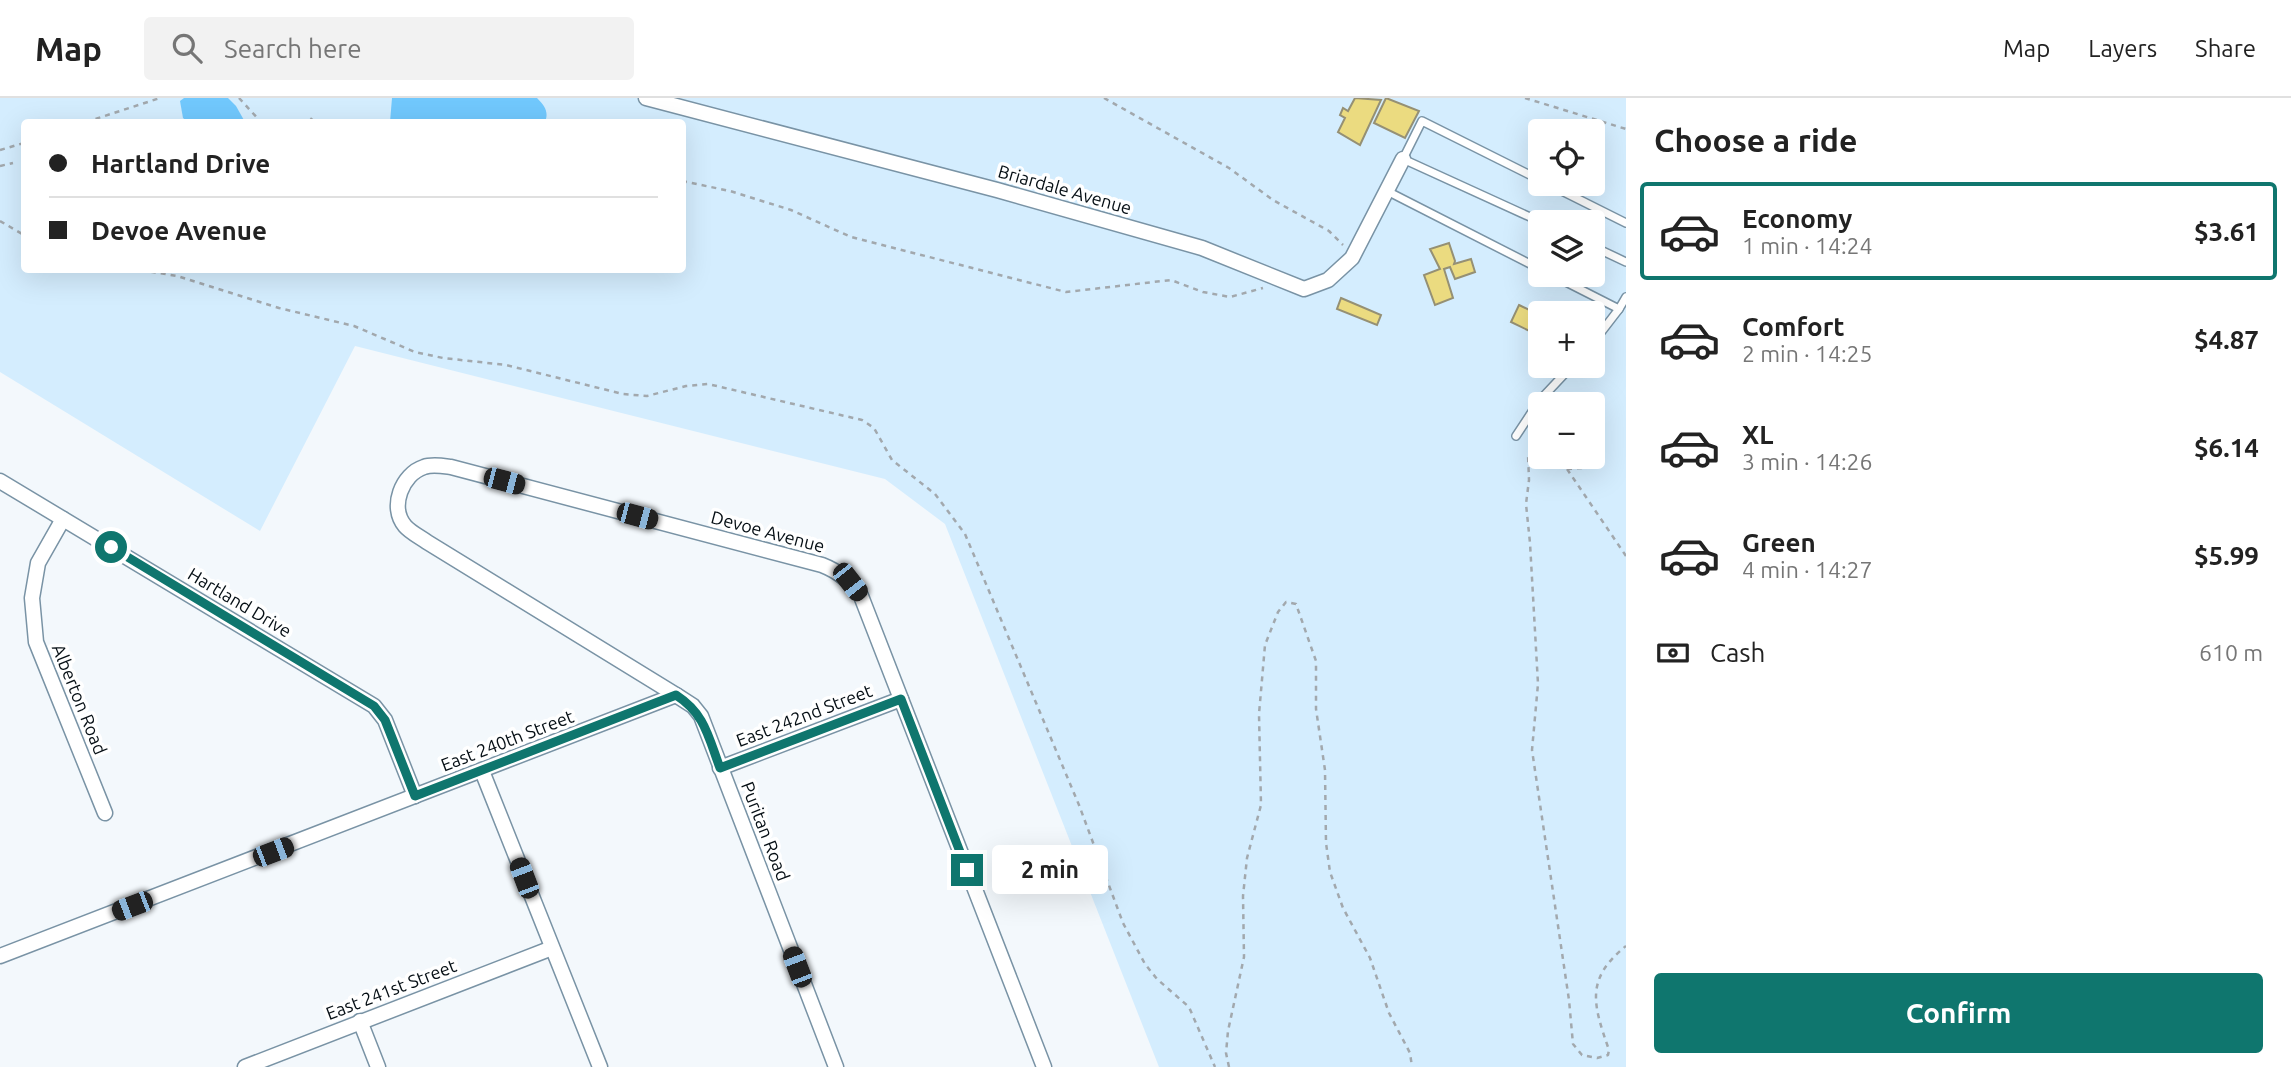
<!DOCTYPE html>
<html lang="en">
<head>
<meta charset="utf-8">
<style>
  body { margin:0; font-family:Ubuntu,sans-serif; background:#f2f2f2; color:#222; height:100vh; display:flex; flex-direction:column; font-size:26px; white-space:nowrap }
  * { box-sizing:border-box; margin:0 }
  p { font-size:23px; color:#767676 }
  .icon { flex:none; width:38px; height:38px; fill:none; stroke:currentColor; stroke-width:2; stroke-linecap:round; stroke-linejoin:round }
  .map { position:relative; flex:1; overflow:hidden }
  .panel { display:flex; flex-direction:column; background:#fff; width:665px }
  .panel>* { flex:none }
  .guide { position:absolute; left:21px; top:21px; width:665px; height:154px; border-radius:7px; box-shadow:0 7px 28px #0002; display:grid; align-content:center; height:154px; padding:0 28px; background:#fff }
  .buttons { position:absolute; left:1528px; top:21px; display:grid; gap:14px }
  .buttons a { display:grid; place-items:center; width:77px; height:77px; border-radius:7px; background:#fff; box-shadow:0 7px 28px #0002; font-size:35px }
  .end { position:absolute; width:32px; height:32px; margin:-16px; border:9px solid #0f766e; background:#fff; box-shadow:0 0 0 4px #fff }
  .from { border-radius:50% }
  .bubble { position:absolute; height:49px; border-radius:7px; background:#fff; box-shadow:0 7px 28px #0002; font-size:23px; font-weight:700; line-height:49px; text-align:center }
  .car { position:absolute; width:21px; height:42px; margin:-21px -10px; border-radius:9px; box-shadow:0 0 5px 2px #0007; background:linear-gradient(#222 24%,#8ab4d8 0 40%,#222 0 76%,#8ab4d8 0 86%,#222 0) }
  .guide b { display:flex; align-items:center; gap:24px; height:66px; font-size:26px }
  .guide b+b { border-top:2px solid #e0e0e0 }
  .guide i { width:18px; height:18px; background:#222 }
  ul { padding:0; list-style:none }
  li { display:flex; align-items:center; gap:21px; height:98px; margin:0 14px 10px; padding:0 14px; border:4px solid transparent; border-radius:7px }
  li div { flex:1 }
  li b { display:block; font-size:26px }
  li em { font-style:normal; font-weight:700 }
  li.selected { border-color:#0f766e }
  li>.icon { width:63px; height:63px; stroke-width:1.5 }
  h2 { padding:0 28px; font-size:32px; line-height:84px }
  .pay { display:flex; align-items:center; gap:18px; height:77px; padding:0 28px; font-size:26px }
  .pay p { margin-inline-start:auto }
  .cta { display:flex; gap:14px; margin-top:auto; padding:14px 28px }
  .cta a { flex:1; height:80px; border-radius:7px; background:#0f766e; color:#fff; font-size:28px; font-weight:700; line-height:80px; text-align:center }
  header { display:flex; align-items:center; gap:42px; box-sizing:border-box; height:98px; padding:0 35px; background:#fff; border-bottom:2px solid #e0e0e0 }
  header strong { font-size:33px }
  nav { display:flex; gap:38px; margin-inline-start:auto; font-size:24px }
  .search { width:490px; height:63px; background:#f2f2f2; display:flex; align-items:center; gap:18px; box-sizing:border-box; padding:0 24px; border-radius:7px; color:#767676; font-size:26px }
  main { display:flex; flex:1; min-height:0 }
  .map>svg:first-child { display:block }
  .green { fill:#d4edfe; fill-rule:evenodd }
  .water { fill:#71c8fd }
  .building { fill:#ebdb80; stroke:#959074; stroke-width:2 }
  .lines { fill:none; stroke-linecap:round; stroke-linejoin:round }
  .service-casing { stroke:#7993a5; stroke-width:10 }
  .minor-casing { stroke:#7993a5; stroke-width:17 }
  .path { stroke:#a2a8ad; stroke-width:2.5; stroke-dasharray:5 5; stroke-linecap:butt }
  .service { stroke:#fff; stroke-width:7 }
  .minor { stroke:#fff; stroke-width:14 }
  .route { stroke:#0f766e; stroke-width:9 }
  .labels { text-anchor:middle; dominant-baseline:central; stroke-width:7; stroke-linejoin:round; paint-order:stroke }
  .street-label { font-size:18px; fill:#050e14; stroke:#fff }
</style>
</head>
<body>
<header>
<strong>Map</strong>
<div class="search"><svg class="icon" aria-label="search" viewBox="0 0 24 24"><circle cx="10" cy="10" r="6"/><path d="M15 15l6 6"/></svg>Search here</div>
<nav><a>Map</a><a>Layers</a><a>Share</a></nav>
</header>
<main>
<div class="map">
<svg width="1626" height="969" viewBox="0 0 1626 969">
  <rect width="100%" height="100%" fill="#f3f8fc"/>
  <path class="green" d="M0,0H1626V969H1159L945,426L885,381L355,248L260,433L0,274ZM24,24H682V172H24ZM1540,33H1592V86H1540ZM1540,124H1592V177H1540ZM1540,215H1592V268H1540ZM1540,306H1592V359H1540Z"/>
  <g class="water">
    <path d="M184,0H228L236,8L245,24H188L183,20L180,3Z"/>
    <path d="M392,0H537C545,8 549,14 545,24H479L469,21L445,24H390Z"/>
  </g>
  <g class="building">
    <path d="M1355,0L1381,2L1360,47L1338,34L1345,20L1340,17L1343,10L1348,13Z"/>
    <path d="M1386,0L1419,13L1405,40L1374,25Z"/>
    <path d="M1449,145L1455,163L1454,166L1471,161L1475,174L1455,181L1450,169L1444,171L1453,200L1435,207L1424,177L1440,171L1430,151Z"/>
    <path d="M1341,200L1381,217L1377,227L1337,211Z"/>
    <path d="M1519,207L1540,217V238L1511,224Z"/>
  </g>
  <g class="lines">
    <defs>
      <g id="service">
        <path d="M1540,82L1422,23L1403,61L1541,124"/>
        <path d="M1548,86L1626,125"/>
        <path d="M1387,93L1540,171"/>
        <path d="M1592,148L1626,164"/>
        <path d="M1552,177L1619,211L1626,199"/>
        <path d="M1592,246L1619,211"/>
        <path d="M1516,338L1539,303L1572,268"/>
      </g>
      <g id="minor">
        <path d="M646,0L997,92L1202,150L1304,191L1328,182L1352,160L1403,61"/>
        <path d="M0,383L374,608L385,622L415,698"/>
        <path d="M63,421L38,465L32,500L36,544L105,715"/>
        <path d="M720,670L901,601"/>
        <path d="M482,673L600,969"/>
        <path d="M0,858L676,597"/>
        <path d="M360,923L378,969"/>
        <path d="M245,969L552,850"/>
        <path d="M836,969L701,618L693,608L676,597L427,444C420,439 410,434 405,428C389,409 402,376 424,369C432,366 443,368 451,369L822,467C840,474 849,483 861,498L1044,969"/>
      </g>
    </defs>
    <use href="#service" class="service-casing"/>
    <use href="#minor" class="minor-casing"/>
    <g class="path">
      <path d="M239,0L261,24"/>
      <path d="M1104,0L1229,70L1273,102L1329,133L1343,147"/>
      <path d="M1525,0L1626,31"/>
      <path d="M86,24L160,0"/>
      <path d="M309,24L315,16"/>
      <path d="M0,52L24,45"/>
      <path d="M0,68L13,65"/>
      <path d="M682,83L730,93L791,112L851,139L1066,194L1171,182L1203,194L1230,199L1263,190"/>
      <path d="M0,123L24,137"/>
      <path d="M141,172L177,178L279,210L354,228L415,254L443,260L506,267L623,296L647,298L686,288L708,286L862,322L874,330L892,362L935,396L965,436L1079,707L1123,825L1145,866L1157,881L1189,909L1215,969"/>
      <path d="M1567,371L1583,370"/>
      <path d="M1626,458L1567,371L1528,356L1529,382L1526,406L1530,445L1538,586L1532,652L1569,902L1573,946L1582,957L1597,960L1608,957L1609,952C1593,906 1585,881 1626,848"/>
      <path d="M1229,969L1226,955L1228,933L1244,859L1243,798L1247,760L1261,707L1259,616L1265,547L1278,514L1286,504L1296,506L1316,563V611L1325,672L1326,745L1330,774L1343,810L1370,860L1389,915L1410,955L1412,969"/>
    </g>
    <use href="#service" class="service"/>
    <use href="#minor" class="minor"/>
  </g>
  <g class="lines">
    <path class="route" d="M111,449L374,608L385,622L415,698L676,597C705,616 708,638 720,670L901,601L967,772"/>
  </g>
  <g class="labels">
    <g class="street-label">
      <text transform="translate(1065 91) rotate(16)">Briardale Avenue</text>
      <text transform="translate(768 433) rotate(15)">Devoe Avenue</text>
      <text transform="translate(240 504) rotate(31)">Hartland Drive</text>
      <text transform="translate(80 601) rotate(68)">Alberton Road</text>
      <text transform="translate(804 617) rotate(-21)">East 242nd Street</text>
      <text transform="translate(507 642) rotate(-21)">East 240th Street</text>
      <text transform="translate(766 733) rotate(69)">Puritan Road</text>
      <text transform="translate(391 891) rotate(-21)">East 241st Street</text>
    </g>
  </g>
</svg>
<div class="buttons">
<a><svg class="icon" aria-label="locate" viewBox="0 0 24 24"><circle cx="12" cy="12" r="6"/><path d="M12 2v4M12 18v4M2 12h4M18 12h4"/></svg></a>
<a><svg class="icon" aria-label="layers" viewBox="0 0 24 24"><path d="M12 4l9 5-9 5-9-5zM3 14l9 5 9-5"/></svg></a>
<a>+</a>
<a>−</a>
</div>
<i class="end from" style="left:111px;top:449px"></i>
<i class="end" style="left:967px;top:772px"></i>
<div class="bubble" style="left:992px;top:747px;width:116px">2 min</div>
<i class="car" style="left:504px;top:383px;rotate:105deg"></i>
<i class="car" style="left:637px;top:418px;rotate:105deg"></i>
<i class="car" style="left:850px;top:484px;rotate:142deg"></i>
<i class="car" style="left:273px;top:754px;rotate:69deg"></i>
<i class="car" style="left:524px;top:780px;rotate:339deg"></i>
<i class="car" style="left:132px;top:808px;rotate:249deg"></i>
<i class="car" style="left:797px;top:869px;rotate:339deg"></i>
<div class="guide">
<b><i class="from"></i>Hartland Drive</b>
<b><i></i>Devoe Avenue</b>
</div>
</div>
<section class="panel">
<h2>Choose a ride</h2>
<ul>
<li class="selected"><svg class="icon" aria-label="car" viewBox="0 0 24 24"><path d="M5 17H2v-5l4-1 3-4h7l3 4 3 1v5h-3M9 17h6M6 11h13"/><circle cx="7" cy="17" r="2"/><circle cx="17" cy="17" r="2"/></svg><div><b>Economy</b><p>1 min · 14:24</p></div><em>$3.61</em></li>
<li><svg class="icon" aria-label="car" viewBox="0 0 24 24"><path d="M5 17H2v-5l4-1 3-4h7l3 4 3 1v5h-3M9 17h6M6 11h13"/><circle cx="7" cy="17" r="2"/><circle cx="17" cy="17" r="2"/></svg><div><b>Comfort</b><p>2 min · 14:25</p></div><em>$4.87</em></li>
<li><svg class="icon" aria-label="car" viewBox="0 0 24 24"><path d="M5 17H2v-5l4-1 3-4h7l3 4 3 1v5h-3M9 17h6M6 11h13"/><circle cx="7" cy="17" r="2"/><circle cx="17" cy="17" r="2"/></svg><div><b>XL</b><p>3 min · 14:26</p></div><em>$6.14</em></li>
<li><svg class="icon" aria-label="car" viewBox="0 0 24 24"><path d="M5 17H2v-5l4-1 3-4h7l3 4 3 1v5h-3M9 17h6M6 11h13"/><circle cx="7" cy="17" r="2"/><circle cx="17" cy="17" r="2"/></svg><div><b>Green</b><p>4 min · 14:27</p></div><em>$5.99</em></li>
</ul>
<div class="pay"><svg class="icon" aria-label="cash" viewBox="0 0 24 24"><path d="M3 7h18v10H3z"/><circle cx="12" cy="12" r="2"/></svg>Cash<p>610 m</p></div>
<div class="cta"><a>Confirm</a></div>
</section>
</main>
</body>
</html>
